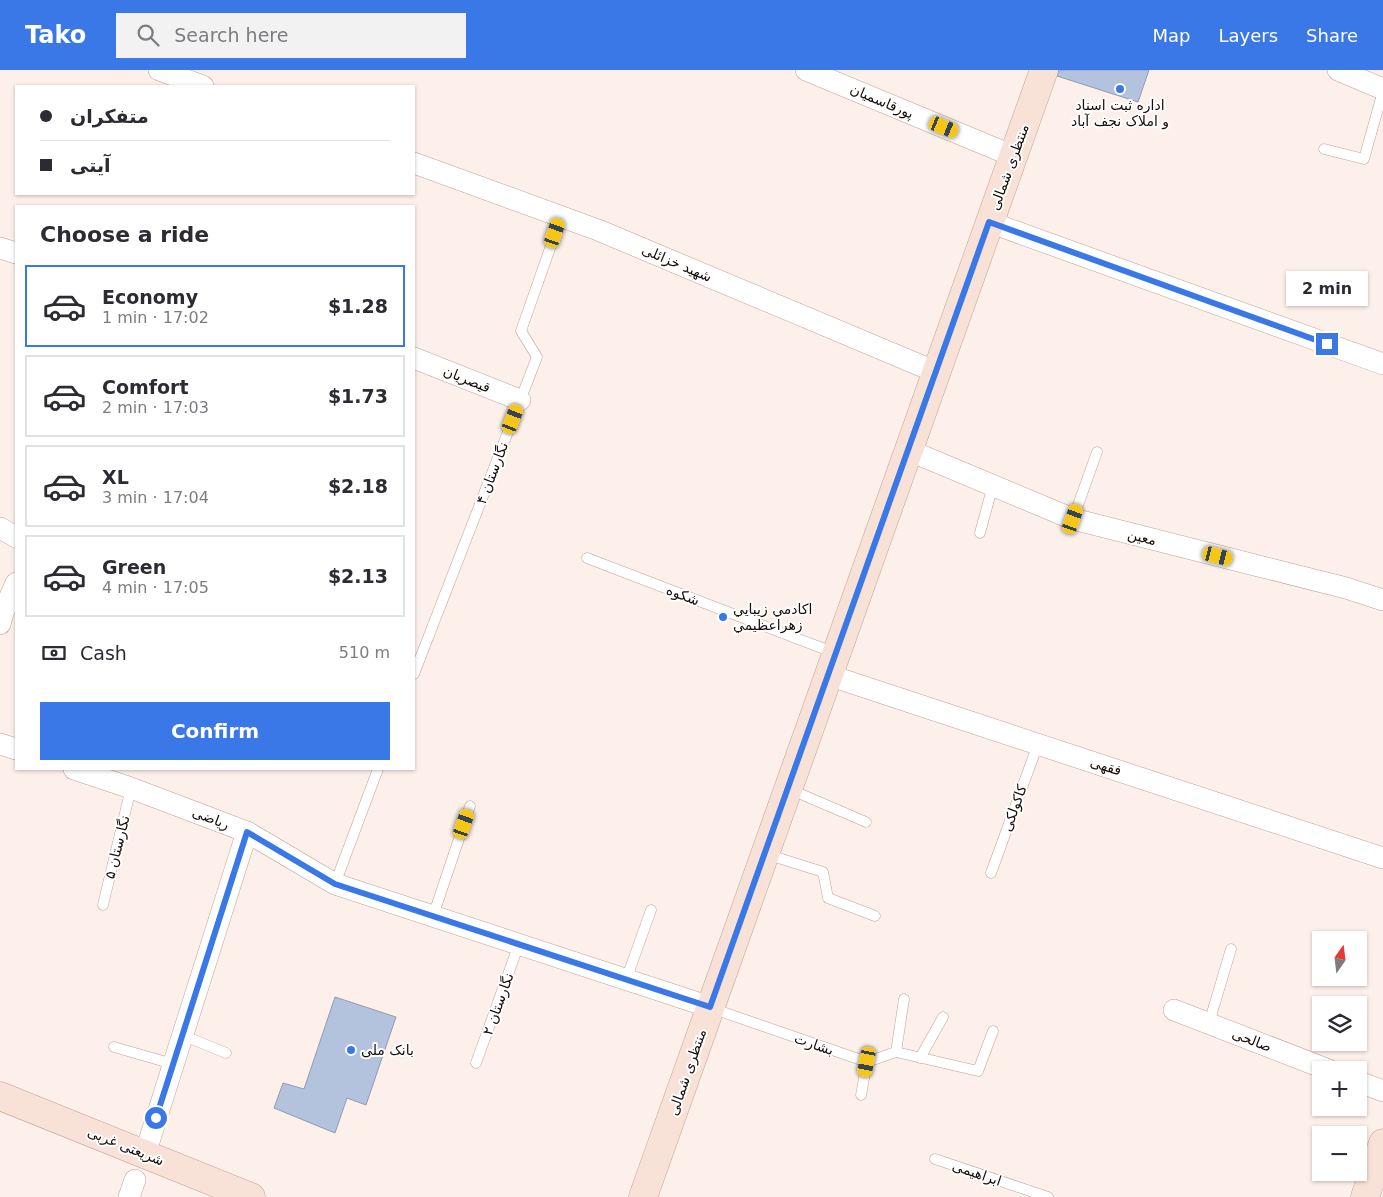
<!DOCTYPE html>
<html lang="en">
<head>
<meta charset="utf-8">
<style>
  body { margin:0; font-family:"DejaVu Sans","Noto Sans Arabic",sans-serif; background:#f2f2f3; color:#2b2b33; height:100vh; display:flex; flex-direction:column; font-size:19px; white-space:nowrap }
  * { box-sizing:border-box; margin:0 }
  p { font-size:16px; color:#7c7c81 }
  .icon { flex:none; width:28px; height:28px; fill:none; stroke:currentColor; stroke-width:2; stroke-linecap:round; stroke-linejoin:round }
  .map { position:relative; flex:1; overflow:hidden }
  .side { position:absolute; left:15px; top:135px; width:400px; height:565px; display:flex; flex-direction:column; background:#fff; border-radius:0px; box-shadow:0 1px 4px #0004 }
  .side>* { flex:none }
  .hud { position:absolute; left:15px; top:15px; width:400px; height:110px; border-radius:0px; box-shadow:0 1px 4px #0004; display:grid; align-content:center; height:110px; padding:0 25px; background:#fff }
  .needle { width:32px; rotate:14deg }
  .tools { position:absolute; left:1312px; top:861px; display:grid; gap:10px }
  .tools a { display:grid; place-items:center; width:55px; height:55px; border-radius:0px; background:#fff; box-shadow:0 1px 4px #0004; font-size:25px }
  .end { position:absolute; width:22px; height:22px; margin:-11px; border:6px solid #3978e6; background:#fff; box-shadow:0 0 0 2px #fff }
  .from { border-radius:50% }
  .bubble { position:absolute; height:35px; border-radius:0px; background:#fff; box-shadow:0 1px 4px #0004; font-size:16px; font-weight:700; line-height:35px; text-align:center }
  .car { position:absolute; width:15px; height:30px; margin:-15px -8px; border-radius:6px; box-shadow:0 0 4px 1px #0007; background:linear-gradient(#f5c518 24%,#345 0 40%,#f5c518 0 76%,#345 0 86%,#f5c518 0) }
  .hud b { display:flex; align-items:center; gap:18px; height:48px; font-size:19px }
  .hud b+b { border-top:1px solid #e1e1e2 }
  .hud i { width:12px; height:12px; background:#2b2b33 }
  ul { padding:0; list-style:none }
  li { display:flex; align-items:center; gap:15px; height:82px; margin:0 10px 8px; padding:0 15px; border:2px solid #e1e1e2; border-radius:0px }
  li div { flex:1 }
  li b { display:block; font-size:19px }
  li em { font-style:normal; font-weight:700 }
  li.selected { border-color:#3978e6 }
  li>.icon { width:45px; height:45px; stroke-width:1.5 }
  h2 { padding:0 25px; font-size:22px; line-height:60px }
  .pay { display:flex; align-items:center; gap:12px; height:55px; padding:0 25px; font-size:19px }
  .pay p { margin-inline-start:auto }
  .primary-button { display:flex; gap:10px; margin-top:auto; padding:10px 25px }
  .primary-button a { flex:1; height:58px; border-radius:0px; background:#3978e6; color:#fff; font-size:20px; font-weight:700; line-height:58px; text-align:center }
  header { display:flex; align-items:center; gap:30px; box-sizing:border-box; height:70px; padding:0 25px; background:#3978e6; color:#fff }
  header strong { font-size:24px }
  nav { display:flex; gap:28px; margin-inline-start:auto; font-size:18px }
  .search { width:350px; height:45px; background:#f2f2f3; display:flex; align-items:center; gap:12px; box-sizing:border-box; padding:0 18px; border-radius:0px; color:#7c7c81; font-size:19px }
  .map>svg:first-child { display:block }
  .building { fill:#b4c3dd; stroke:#8e9cb5 }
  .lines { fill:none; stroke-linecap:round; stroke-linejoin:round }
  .lane-casing { stroke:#bfa295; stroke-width:11 }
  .street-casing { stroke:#bfa295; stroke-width:22 }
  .secondary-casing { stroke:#bfa295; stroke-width:29 }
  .lane { stroke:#fff; stroke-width:10 }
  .street { stroke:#fff; stroke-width:21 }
  .secondary { stroke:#f8e1d6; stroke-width:28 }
  .route { stroke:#3978e6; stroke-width:6 }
  .poi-dot { fill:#3978e6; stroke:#fff; stroke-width:2 }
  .labels { text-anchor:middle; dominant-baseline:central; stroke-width:4; stroke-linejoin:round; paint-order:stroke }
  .street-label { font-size:14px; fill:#170d08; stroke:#fff }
  .poi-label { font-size:14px; fill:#170d08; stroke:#fff; text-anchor:start }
</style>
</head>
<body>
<header>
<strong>Tako</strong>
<div class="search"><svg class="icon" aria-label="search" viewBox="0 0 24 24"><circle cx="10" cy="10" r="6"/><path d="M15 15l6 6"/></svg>Search here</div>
<nav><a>Map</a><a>Layers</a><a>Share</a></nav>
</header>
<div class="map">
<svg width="1383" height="1127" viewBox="0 0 1383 1127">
  <rect width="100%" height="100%" fill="#fdf0ea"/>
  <g class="building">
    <path d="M1059,0H1149L1138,32L1057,6Z"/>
    <path d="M335,927L396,947L366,1035L347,1028L335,1063L274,1038L283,1013L304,1019Z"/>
  </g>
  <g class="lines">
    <defs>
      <g id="lane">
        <path d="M1324,79L1364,89L1383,21"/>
        <path d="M1073,449L1097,382"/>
        <path d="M980,463L993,415"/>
        <path d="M587,488L835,583"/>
        <path d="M414,604L537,287L521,261L561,147"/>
        <path d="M789,719L866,752"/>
        <path d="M766,784L823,802L828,828L875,846"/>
        <path d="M991,803L1038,674"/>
        <path d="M335,814L378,699"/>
        <path d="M103,835L131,718"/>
        <path d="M433,846L470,736"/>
        <path d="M626,910L651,840"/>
        <path d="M711,938L867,992L896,982L978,1001L993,961"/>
        <path d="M1209,953L1231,879"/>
        <path d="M182,965L226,983"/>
        <path d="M114,977L173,994"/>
        <path d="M896,982L904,929"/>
        <path d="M920,988L943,947"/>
        <path d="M476,993L519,874"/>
        <path d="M861,1025L867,992"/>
        <path d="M935,1089L1048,1127"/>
      </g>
      <g id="street">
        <path d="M159,0L203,16"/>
        <path d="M806,0L1013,86"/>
        <path d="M1338,0L1383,19"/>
        <path d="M414,93L598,160L936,302"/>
        <path d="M989,152L1383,294"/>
        <path d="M0,178L16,183"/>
        <path d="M414,288L520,330"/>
        <path d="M908,380L1073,449L1346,518L1383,530"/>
        <path d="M0,458L16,467"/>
        <path d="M0,554L3,543L16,513"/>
        <path d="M828,605L1383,788"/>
        <path d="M0,674L16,679"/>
        <path d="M74,699L131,718L247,762L335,814L710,937"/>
        <path d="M1174,940L1329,1000"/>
        <path d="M1359,1012L1383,1021"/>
        <path d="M145,1084L247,762"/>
        <path d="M129,1127L135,1110"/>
      </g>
      <g id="secondary">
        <path d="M0,1026L251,1127"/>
        <path d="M643,1127L1044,0"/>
        <path d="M1365,1127L1383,1073"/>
      </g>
    </defs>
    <use href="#lane" class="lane-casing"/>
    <use href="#street" class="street-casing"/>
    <use href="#secondary" class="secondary-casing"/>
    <use href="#lane" class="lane"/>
    <use href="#street" class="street"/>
    <use href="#secondary" class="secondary"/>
  </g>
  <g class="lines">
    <path class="route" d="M156,1048L247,762L335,814L710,937L989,152L1327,274"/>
  </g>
  <g class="poi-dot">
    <circle cx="1120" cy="19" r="5"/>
    <circle cx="723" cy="547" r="5"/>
    <circle cx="351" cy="980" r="5"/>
  </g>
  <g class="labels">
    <g class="street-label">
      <text transform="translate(882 31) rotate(23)">پورقاسمیان</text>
      <text transform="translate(1009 97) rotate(-70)">منتظری شمالی</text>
      <text transform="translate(677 193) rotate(23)">شهید خزائلی</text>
      <text transform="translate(467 309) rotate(22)">قیصریان</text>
      <text transform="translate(492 403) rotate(-69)">نگارستان ۴</text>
      <text transform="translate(1142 467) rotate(14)">معین</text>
      <text transform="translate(683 525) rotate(21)">شکوه</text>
      <text transform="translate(1106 696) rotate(18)">فقهی</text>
      <text transform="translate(1014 738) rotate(-70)">کاکولکی</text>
      <text transform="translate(211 748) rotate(21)">ریاضی</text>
      <text transform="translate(117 777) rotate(-76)">نگارستان ۵</text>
      <text transform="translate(498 934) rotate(-70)">نگارستان ۲</text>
      <text transform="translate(1252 970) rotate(21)">صالحی</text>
      <text transform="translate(814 974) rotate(19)">بشارت</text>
      <text transform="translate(687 1002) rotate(-71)">منتظری شمالی</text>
      <text transform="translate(126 1076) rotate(22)">شریعتی غربی</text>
      <text transform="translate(977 1103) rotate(19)">ابراهیمی</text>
    </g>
    <g class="poi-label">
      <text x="1120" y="35" text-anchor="middle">اداره ثبت اسناد<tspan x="1120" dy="16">و املاک نجف آباد</tspan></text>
      <text x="733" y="539">اكادمي زيبايي<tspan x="733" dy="16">زهراعظيمي</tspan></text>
      <text x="361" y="980">بانک ملی</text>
    </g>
  </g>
</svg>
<div class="tools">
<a><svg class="needle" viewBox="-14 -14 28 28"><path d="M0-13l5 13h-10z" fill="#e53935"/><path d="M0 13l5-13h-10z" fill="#7c7c81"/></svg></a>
<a><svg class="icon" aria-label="layers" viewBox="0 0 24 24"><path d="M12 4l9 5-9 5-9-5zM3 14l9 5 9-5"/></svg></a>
<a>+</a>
<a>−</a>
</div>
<i class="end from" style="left:156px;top:1048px"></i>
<i class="end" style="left:1327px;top:274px"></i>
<div class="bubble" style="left:1286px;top:201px;width:82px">2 min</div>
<i class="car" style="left:944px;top:57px;rotate:112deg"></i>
<i class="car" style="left:555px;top:163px;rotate:19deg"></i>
<i class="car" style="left:513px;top:349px;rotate:21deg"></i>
<i class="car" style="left:1073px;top:449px;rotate:20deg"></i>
<i class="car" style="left:1218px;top:486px;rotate:104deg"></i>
<i class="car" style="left:464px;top:754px;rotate:19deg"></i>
<i class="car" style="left:867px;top:992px;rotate:191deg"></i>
<div class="hud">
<b><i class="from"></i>متفکران</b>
<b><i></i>آیتی</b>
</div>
<section class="side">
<h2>Choose a ride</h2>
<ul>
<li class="selected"><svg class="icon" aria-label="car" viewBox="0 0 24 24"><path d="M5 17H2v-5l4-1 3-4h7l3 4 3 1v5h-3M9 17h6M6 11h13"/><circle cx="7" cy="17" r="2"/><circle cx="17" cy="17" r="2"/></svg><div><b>Economy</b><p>1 min · 17:02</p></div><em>$1.28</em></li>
<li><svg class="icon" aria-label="car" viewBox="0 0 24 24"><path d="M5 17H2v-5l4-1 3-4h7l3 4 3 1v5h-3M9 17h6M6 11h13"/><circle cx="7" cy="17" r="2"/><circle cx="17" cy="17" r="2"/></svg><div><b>Comfort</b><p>2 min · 17:03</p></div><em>$1.73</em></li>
<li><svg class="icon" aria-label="car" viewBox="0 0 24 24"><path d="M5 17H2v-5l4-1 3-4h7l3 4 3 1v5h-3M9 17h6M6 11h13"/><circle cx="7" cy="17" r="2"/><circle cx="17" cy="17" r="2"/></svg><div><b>XL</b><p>3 min · 17:04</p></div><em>$2.18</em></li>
<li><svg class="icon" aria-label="car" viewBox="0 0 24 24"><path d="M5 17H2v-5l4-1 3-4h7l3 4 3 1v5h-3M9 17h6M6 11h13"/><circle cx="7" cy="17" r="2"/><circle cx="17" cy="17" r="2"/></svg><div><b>Green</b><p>4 min · 17:05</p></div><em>$2.13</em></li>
</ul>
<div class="pay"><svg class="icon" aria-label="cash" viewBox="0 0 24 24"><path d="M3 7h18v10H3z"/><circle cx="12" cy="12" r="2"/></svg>Cash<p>510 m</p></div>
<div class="primary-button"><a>Confirm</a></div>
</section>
</div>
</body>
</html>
